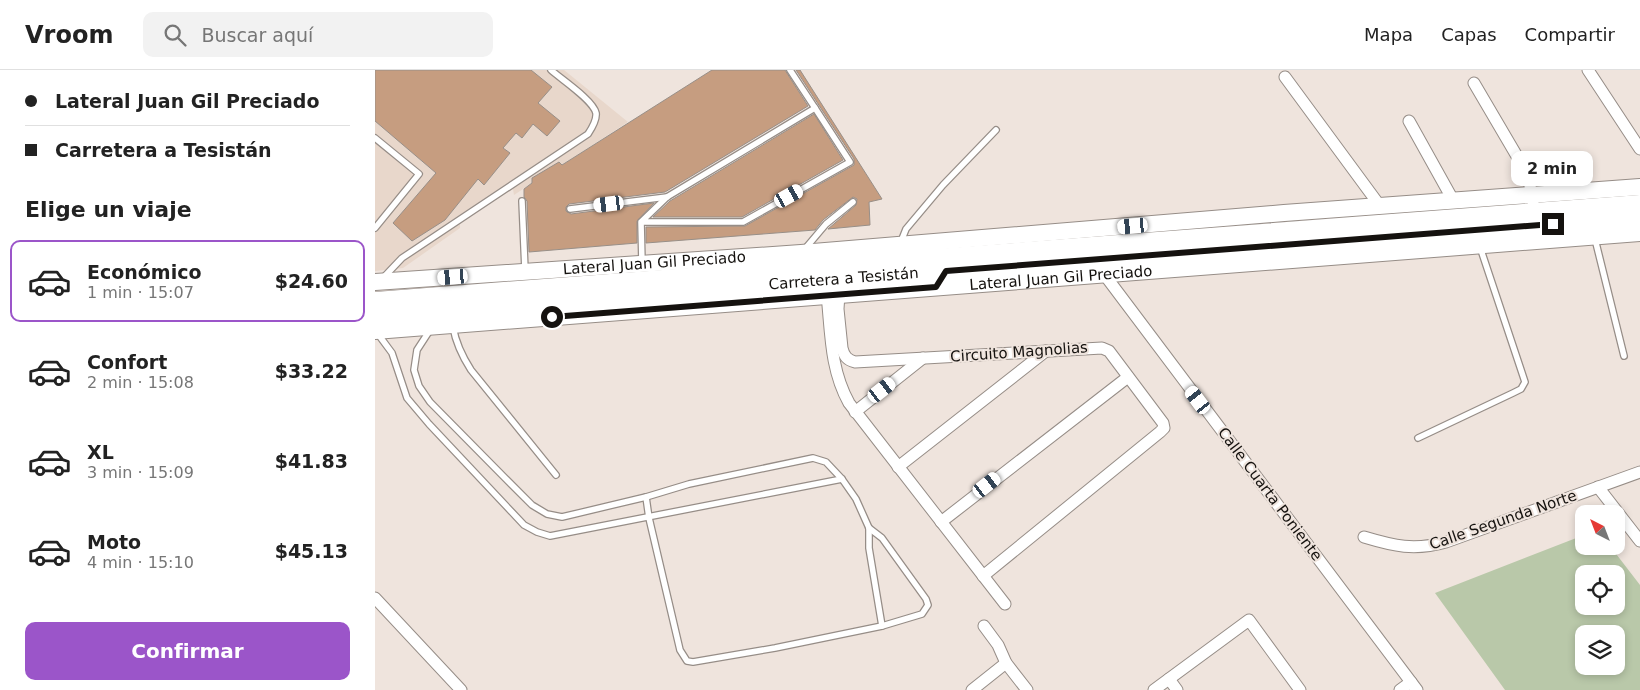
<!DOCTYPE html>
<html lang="es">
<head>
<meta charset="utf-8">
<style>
  body { margin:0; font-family:"DejaVu Sans",sans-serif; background:#f2f2f2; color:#222; height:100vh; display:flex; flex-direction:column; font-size:19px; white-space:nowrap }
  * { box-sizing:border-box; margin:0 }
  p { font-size:16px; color:#767676 }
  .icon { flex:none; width:28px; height:28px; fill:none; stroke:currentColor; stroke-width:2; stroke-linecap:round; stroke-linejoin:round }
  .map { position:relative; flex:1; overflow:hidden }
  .panel { display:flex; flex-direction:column; background:#fff; width:375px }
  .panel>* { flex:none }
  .guide { display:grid; align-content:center; height:110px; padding:0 25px; background:#fff }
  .needle { width:32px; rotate:318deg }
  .tools { position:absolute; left:1200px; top:435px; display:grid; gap:10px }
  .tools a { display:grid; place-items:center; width:50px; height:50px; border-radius:10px; background:#fff; box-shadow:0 2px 8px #0003; font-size:25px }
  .end { position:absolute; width:22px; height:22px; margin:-11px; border:6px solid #15120f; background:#fff; box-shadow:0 0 0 2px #fff }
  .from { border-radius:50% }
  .bubble { position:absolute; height:35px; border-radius:10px; background:#fff; box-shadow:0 2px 8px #0003; font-size:16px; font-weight:700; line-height:35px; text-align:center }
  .car { position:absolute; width:15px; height:30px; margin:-15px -8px; border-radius:6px; box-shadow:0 0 4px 1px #0007; background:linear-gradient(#fff 24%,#345 0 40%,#fff 0 76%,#345 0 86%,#fff 0) }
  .guide b { display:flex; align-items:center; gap:18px; height:48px; font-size:19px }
  .guide b+b { border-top:1px solid #e0e0e0 }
  .guide i { width:12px; height:12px; background:#222 }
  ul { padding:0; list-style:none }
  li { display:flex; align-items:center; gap:15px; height:82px; margin:0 10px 8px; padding:0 15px; border:2px solid transparent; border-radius:10px }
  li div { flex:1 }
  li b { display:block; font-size:19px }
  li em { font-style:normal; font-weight:700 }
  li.active { border-color:#9b55c9 }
  li>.icon { width:45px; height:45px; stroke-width:1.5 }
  h2 { padding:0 25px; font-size:22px; line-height:60px }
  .action { display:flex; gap:10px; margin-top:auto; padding:10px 25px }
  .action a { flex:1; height:58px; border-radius:10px; background:#9b55c9; color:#fff; font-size:20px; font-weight:700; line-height:58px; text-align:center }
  header { display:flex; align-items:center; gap:30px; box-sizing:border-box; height:70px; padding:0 25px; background:#fff; border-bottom:1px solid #e0e0e0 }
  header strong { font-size:24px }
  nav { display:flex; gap:28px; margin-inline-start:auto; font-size:18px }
  .search { width:350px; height:45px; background:#f2f2f2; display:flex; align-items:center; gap:12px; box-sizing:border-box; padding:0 18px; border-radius:10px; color:#767676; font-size:19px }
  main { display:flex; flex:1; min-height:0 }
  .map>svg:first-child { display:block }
  .built { fill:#e8d7cb }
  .green { fill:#b9c8a9; fill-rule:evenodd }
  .building { fill:#c69d80; stroke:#988f88 }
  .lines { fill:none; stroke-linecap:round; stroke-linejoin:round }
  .service-casing { stroke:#968d87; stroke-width:8 }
  .minor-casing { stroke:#968d87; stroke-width:13 }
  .secondary-casing { stroke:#968d87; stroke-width:18 }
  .primary-casing { stroke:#968d87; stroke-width:19 }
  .service { stroke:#fff; stroke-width:5.5 }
  .minor { stroke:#fff; stroke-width:11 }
  .secondary { stroke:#fff; stroke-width:16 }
  .primary { stroke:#fff; stroke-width:18 }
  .route { stroke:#15120f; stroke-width:6 }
  .labels { text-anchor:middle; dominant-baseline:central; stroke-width:4; stroke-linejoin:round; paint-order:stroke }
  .street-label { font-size:15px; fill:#15120f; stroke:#efe4dd }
</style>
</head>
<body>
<header>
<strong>Vroom</strong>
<div class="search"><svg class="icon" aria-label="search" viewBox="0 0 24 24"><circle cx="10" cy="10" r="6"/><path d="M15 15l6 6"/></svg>Buscar aquí</div>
<nav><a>Mapa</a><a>Capas</a><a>Compartir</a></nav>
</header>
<main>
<section class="panel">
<div class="guide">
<b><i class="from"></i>Lateral Juan Gil Preciado</b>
<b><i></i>Carretera a Tesistán</b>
</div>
<h2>Elige un viaje</h2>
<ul>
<li class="active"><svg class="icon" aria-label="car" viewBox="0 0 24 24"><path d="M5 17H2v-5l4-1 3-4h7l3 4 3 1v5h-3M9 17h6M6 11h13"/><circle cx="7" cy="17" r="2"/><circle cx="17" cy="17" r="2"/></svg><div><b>Económico</b><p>1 min · 15:07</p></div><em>$24.60</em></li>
<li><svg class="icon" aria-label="car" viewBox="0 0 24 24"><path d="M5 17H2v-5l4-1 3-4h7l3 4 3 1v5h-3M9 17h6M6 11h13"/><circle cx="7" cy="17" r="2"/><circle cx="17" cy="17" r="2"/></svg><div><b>Confort</b><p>2 min · 15:08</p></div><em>$33.22</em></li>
<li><svg class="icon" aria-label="car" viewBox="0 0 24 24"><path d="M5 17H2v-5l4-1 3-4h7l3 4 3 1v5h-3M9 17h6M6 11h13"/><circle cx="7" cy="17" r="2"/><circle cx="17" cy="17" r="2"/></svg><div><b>XL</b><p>3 min · 15:09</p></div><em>$41.83</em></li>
<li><svg class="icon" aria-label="car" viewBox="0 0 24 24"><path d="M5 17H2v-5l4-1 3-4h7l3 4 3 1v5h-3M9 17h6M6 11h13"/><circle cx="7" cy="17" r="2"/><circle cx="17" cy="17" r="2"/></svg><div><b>Moto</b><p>4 min · 15:10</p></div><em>$45.13</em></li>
</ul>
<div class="action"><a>Confirmar</a></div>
</section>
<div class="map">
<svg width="1265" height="620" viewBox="0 0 1265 620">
  <rect width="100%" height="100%" fill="#efe4dd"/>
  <path class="built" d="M0,0H189L253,52L187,95L184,92L157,108V113L139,125L138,119L85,152V158L28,198L0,201Z"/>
  <path class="green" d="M1209,465V476H1235L1265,515V620H1130L1060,523ZM1209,504H1241V536H1209ZM1209,564H1241V596H1209Z"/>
  <g class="building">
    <path d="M0,0H156L177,17L163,33L185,51L172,66L158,54L147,68L141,63L128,78L135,83L109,115L103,109L70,150L37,171L18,153L61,103L0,51Z"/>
    <path d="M337,0H410L433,36L290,122L194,134L191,137V141L196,144L279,133L262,151V173L154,182L152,131L149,127V119L157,113V108L184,92L187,95Z"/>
    <path d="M421,0H425L507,129L494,132L495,155L453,159L481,135L482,129L478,127L448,150L440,160L271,173V157L370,156L479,95V89Z"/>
    <path d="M439,44L468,90L367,147H278L295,131Z"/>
  </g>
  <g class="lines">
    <defs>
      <g id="service">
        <path d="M415,0L440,38"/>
        <path d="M0,68L44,104L0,158"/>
        <path d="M147,131L150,200"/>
        <path d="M195,139L292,127"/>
        <path d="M266,152H368L475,92L440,38L292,127L266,152L267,193"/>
        <path d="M1220,169L1249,286"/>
        <path d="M525,174L531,159L568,115L621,60"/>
        <path d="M429,180L451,154L478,132"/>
        <path d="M8,208L27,188L213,64C217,58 222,50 221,43C218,30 186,9 176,0"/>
        <path d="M78,257C81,274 87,286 96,300L181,405"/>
        <path d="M55,260L42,280L39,300L44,316L55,332L130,408L157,435L172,444L187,447L271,427L314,414L438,388L451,392L467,409L481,429L494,458V478L507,556"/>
        <path d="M3,264L17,283L32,328L54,354L149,455L162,462L175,466L467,409"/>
        <path d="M1043,368L1138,323L1146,319L1150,312L1105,177"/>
        <path d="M271,427L274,448L305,580L312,591L318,592L400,578L507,556L547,544L553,535L551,529L507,468L494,458"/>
      </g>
      <g id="minor">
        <path d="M1213,0L1265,79"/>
        <path d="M910,7L1005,136"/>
        <path d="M1099,13L1153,105L1158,132"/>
        <path d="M1034,51L1078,130"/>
        <path d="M729,204L1042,620"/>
        <path d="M464,224L463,239L467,278C469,286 472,290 480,292L727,278L734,281L788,353L789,358L785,362L608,506"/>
        <path d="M452,225C456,262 455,299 474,333L630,534"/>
        <path d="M480,342L548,288"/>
        <path d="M523,397L671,281"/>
        <path d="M1223,417L1265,471"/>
        <path d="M566,452L753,307"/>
        <path d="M989,467C1019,476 1039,481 1071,472L1265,402"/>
        <path d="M0,528L86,620"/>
        <path d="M609,556L623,575L631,593L652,620"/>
        <path d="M794,609L802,620"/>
        <path d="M597,620L631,593"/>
        <path d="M779,620L874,550L925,620"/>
        <path d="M1025,620L1036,612"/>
      </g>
      <g id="secondary">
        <path id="s1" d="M0,212L426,183L909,143L1265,117"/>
        <path id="s2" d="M0,261L1265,163"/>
      </g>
      <g id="primary">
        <path d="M0,231L1265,134"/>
        <path id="s3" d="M0,245L1265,147"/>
      </g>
    </defs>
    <use href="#service" class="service-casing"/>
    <use href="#minor" class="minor-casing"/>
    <use href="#secondary" class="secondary-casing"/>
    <use href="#primary" class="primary-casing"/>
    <use href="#service" class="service"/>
    <use href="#minor" class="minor"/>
    <use href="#secondary" class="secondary"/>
    <use href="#primary" class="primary"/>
  </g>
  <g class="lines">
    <path class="route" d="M177,247L561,217L571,201L1178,154"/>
  </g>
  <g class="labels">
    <g class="street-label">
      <text stroke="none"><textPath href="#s1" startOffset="280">Lateral Juan Gil Preciado</textPath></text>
      <text stroke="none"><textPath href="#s2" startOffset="688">Lateral Juan Gil Preciado</textPath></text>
      <text stroke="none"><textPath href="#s3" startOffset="470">Carretera a Tesistán</textPath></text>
      <text transform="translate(644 282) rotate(-4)">Circuito Magnolias</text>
      <text transform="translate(895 424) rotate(53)">Calle Cuarta Poniente</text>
      <text transform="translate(1128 450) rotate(-19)">Calle Segunda Norte</text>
    </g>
  </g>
</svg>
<div class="tools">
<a><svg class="needle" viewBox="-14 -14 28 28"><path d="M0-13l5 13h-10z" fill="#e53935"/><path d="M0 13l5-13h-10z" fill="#767676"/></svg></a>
<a><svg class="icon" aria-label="locate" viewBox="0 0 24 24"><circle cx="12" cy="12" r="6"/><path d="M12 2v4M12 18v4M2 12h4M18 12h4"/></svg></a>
<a><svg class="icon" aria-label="layers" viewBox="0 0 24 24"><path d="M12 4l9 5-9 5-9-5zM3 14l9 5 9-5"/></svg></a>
</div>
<i class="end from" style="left:177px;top:247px"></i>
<i class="end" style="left:1178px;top:154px"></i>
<div class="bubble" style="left:1136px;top:81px;width:82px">2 min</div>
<i class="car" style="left:414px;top:126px;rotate:61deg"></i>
<i class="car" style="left:234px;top:134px;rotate:263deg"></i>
<i class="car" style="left:758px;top:156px;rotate:265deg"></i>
<i class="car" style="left:78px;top:207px;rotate:266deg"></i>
<i class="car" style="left:507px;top:320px;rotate:52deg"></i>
<i class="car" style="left:823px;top:330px;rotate:323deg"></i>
<i class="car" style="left:612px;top:415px;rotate:52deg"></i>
</div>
</main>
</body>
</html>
